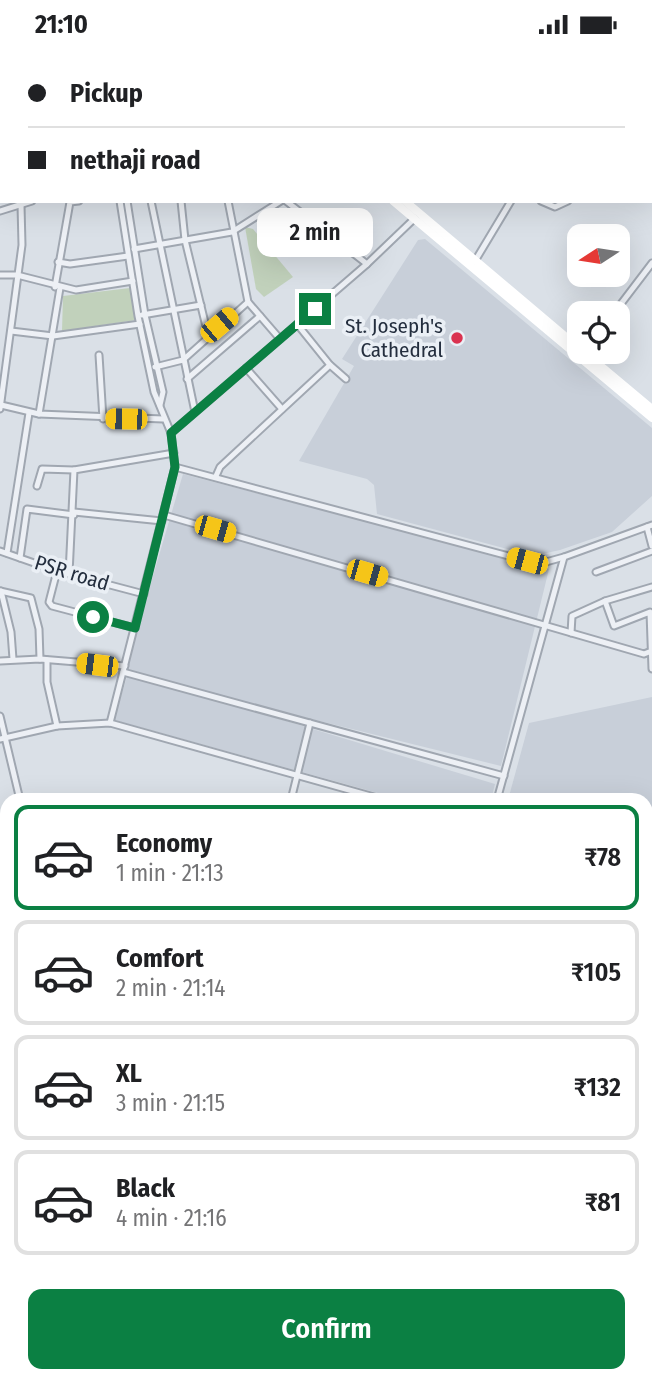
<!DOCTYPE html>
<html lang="en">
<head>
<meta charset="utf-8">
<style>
  body { margin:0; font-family:"Fira Sans Condensed",sans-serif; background:#f2f2f2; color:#202124; height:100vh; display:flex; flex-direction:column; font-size:26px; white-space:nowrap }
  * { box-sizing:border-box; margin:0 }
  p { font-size:23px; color:#757577 }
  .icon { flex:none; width:38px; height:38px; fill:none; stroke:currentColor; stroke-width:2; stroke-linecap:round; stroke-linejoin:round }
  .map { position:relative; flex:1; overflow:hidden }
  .panel { position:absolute; left:0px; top:744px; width:653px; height:590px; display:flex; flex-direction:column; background:#fff; border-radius:21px 21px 0 0; box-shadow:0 7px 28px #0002 }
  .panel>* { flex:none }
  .banner { position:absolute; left:0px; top:0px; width:653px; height:154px; box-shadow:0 7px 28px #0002; display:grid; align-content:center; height:154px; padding:0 28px; background:#fff }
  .needle { width:46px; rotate:258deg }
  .fabs { position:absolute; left:567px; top:175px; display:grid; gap:14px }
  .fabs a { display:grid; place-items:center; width:63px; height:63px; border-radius:14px; background:#fff; box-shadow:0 7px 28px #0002; font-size:35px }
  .end { position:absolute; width:32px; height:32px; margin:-16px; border:9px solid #0b8043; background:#fff; box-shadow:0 0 0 4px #fff }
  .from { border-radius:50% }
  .bubble { position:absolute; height:49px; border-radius:14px; background:#fff; box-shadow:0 7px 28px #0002; font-size:23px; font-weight:600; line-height:49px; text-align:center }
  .car { position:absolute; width:21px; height:42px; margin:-21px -10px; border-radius:9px; box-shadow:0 0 5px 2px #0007; background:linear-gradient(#f5c518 24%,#345 0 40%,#f5c518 0 76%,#345 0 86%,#f5c518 0) }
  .banner b { display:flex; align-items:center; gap:24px; height:66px; font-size:26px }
  .banner b+b { border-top:2px solid #e0e0e0 }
  .banner i { width:18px; height:18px; background:#202124 }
  ul { padding:12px 0 0; list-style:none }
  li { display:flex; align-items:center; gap:21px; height:105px; margin:0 14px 10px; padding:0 14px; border:4px solid #e0e0e0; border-radius:14px }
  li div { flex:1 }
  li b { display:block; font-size:26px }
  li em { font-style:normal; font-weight:600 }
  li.on { border-color:#0b8043 }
  li>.icon { width:63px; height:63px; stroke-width:1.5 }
  .cta { display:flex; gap:14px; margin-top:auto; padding:14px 28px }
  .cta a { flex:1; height:80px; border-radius:14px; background:#0b8043; color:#fff; font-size:28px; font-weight:600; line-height:80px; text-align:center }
  .status { display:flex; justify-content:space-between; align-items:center; height:49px; padding:0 35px; background:#fff; direction:ltr }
  .status svg { height:19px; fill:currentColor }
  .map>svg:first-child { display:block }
  .built { fill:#c8cfd9 }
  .green { fill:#c1d1bb }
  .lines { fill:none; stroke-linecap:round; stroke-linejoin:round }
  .stream { stroke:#91afcb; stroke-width:2 }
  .minor-casing { stroke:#a0a7b1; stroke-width:9 }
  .minor { stroke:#edf0f5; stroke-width:5 }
  .secondary { stroke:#fff; stroke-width:8 }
  .route { stroke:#0b8043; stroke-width:9 }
  .poi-dot { fill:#da3250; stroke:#eaeff5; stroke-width:2.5 }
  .labels { text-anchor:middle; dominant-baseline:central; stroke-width:7; stroke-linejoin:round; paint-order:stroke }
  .poi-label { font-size:21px; fill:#242e3e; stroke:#eaeff5; text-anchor:end }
  .street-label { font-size:21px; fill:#242e3e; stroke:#eaeff5 }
</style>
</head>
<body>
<div class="status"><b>21:10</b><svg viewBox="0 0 49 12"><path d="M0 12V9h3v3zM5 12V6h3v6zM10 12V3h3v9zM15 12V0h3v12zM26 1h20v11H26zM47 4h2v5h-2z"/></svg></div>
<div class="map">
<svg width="652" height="1333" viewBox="0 0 652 1333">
  <rect width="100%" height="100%" fill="#dae0e7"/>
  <g class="built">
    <path d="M425,190L652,379V447L612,483L560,501L533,507L377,465L374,436L367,430L299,412L354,317L342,310L418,191Z"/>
    <path d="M183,425L549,520L501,717L130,625L495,735L491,751H403L114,671L128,624L125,622Z"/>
    <path d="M652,648V799L646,800V751H508L529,674Z"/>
  </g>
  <g class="green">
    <path d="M245,178L253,180L293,228L264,248L256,240Z"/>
    <path d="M130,239L136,271L62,282L63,247Z"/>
  </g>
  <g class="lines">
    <g class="stream">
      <path d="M646,854L652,849"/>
      <path d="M646,1070L652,1067"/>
      <path d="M0,1224L7,1218"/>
    </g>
    <defs>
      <g id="minor">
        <path d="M110,0V2"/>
        <path d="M192,0L194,2"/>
        <path d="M220,0L222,2"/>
        <path d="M333,0L336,2"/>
        <path d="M496,0L499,2"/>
        <path d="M560,0L563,2"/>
        <path d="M164,2L166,0"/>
        <path d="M265,2L266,0"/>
        <path d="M434,2L435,0"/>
        <path d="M503,2L504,0"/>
        <path d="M651,29H652"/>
        <path d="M651,87L652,86"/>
        <path d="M0,90H2"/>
        <path d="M651,114L652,115"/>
        <path d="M127,152L145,266L163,343L160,356"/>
        <path d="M151,152L195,363"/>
        <path d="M181,152L185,191L208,286"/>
        <path d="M228,152L248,253L280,290"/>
        <path d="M286,152L367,215"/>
        <path d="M541,152L555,158L568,152"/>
        <path d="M0,162L32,152"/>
        <path d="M134,200L232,183L281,152"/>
        <path d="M475,212L511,152"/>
        <path d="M58,213L70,215L128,207"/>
        <path d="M0,226H17L76,241L133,232"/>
        <path d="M55,238L70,153L79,152"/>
        <path d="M614,264L652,214"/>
        <path d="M142,266L201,256"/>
        <path d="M297,275L330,316L346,330"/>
        <path d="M11,282L53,287L140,275"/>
        <path d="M99,306L103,370"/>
        <path d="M155,318L183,311L248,253"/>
        <path d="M246,319L282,360"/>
        <path d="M187,330L260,267"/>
        <path d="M1,356L39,365L163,370"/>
        <path d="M0,360L22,196L21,156"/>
        <path d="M39,365L60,239"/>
        <path d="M171,384L367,215L415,169"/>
        <path d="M175,418L527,512L546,513L564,508"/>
        <path d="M216,427L220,418L330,316"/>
        <path d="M37,437L42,420L74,421"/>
        <path d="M74,463L162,472"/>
        <path d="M164,466L644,605L649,603"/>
        <path d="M647,478L652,497"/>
        <path d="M0,502L57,522L144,545"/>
        <path d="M7,504L29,364"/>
        <path d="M20,509L27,460L74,466"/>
        <path d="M57,522L49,553L52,557L135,579"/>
        <path d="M596,523L652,502"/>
        <path d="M69,525L74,421L174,404"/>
        <path d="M0,542L31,549L39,580L40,610"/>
        <path d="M1,542L11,583L13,610"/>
        <path d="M605,552L614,577L650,563L652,620"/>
        <path d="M571,584L572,567L605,552L652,538"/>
        <path d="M47,611V633L57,677"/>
        <path d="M0,612L40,610L125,617"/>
        <path d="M123,623L504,727"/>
        <path d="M0,667L20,751"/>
        <path d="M110,674L175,418L171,384L154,343L138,267L120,152"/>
        <path d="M0,690L57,677L110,674L385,751"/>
        <path d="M291,751L310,674"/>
        <path d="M497,751L564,508L652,476"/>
        <path d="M0,799L7,797"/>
        <path d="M0,815L7,812"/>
        <path d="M646,831L652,825"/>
        <path d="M0,845H7"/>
        <path d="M646,866L652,862"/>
        <path d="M0,878L7,877"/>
        <path d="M646,906L652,905"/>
        <path d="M646,950H652"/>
        <path d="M0,967L7,968"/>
        <path d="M646,1044L652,1042"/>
        <path d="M7,1068V1079"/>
        <path d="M0,1210L7,1204"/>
        <path d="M0,1263L7,1254"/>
        <path d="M0,1320H7"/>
        <path d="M89,1326L90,1330"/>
        <path d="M107,1326V1330"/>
        <path d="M185,1326V1333"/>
        <path d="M274,1326L276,1333"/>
        <path d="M337,1333V1326"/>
      </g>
    </defs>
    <use href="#minor" class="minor-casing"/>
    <use href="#minor" class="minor"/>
    <g class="secondary">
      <path d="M209,0L211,2"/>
      <path d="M393,152L652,369"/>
      <path d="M405,152L579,299"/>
      <path d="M584,303L652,360"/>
    </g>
  </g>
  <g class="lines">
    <path class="route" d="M93,568L135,579L175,418L171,384L315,260"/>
  </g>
  <circle class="poi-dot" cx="457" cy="289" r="7"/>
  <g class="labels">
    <g class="poi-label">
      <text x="443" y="277">St. Joseph's<tspan x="443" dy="24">Cathedral</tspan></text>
    </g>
    <g class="street-label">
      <text transform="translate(72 524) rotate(17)">PSR road</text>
    </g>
  </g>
</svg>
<div class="fabs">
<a><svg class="needle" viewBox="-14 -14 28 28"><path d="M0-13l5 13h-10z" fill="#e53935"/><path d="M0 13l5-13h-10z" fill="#757577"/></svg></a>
<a><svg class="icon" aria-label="locate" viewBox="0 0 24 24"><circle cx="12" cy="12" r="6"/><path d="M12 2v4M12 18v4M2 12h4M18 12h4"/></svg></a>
</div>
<i class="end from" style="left:93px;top:568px"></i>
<i class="end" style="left:315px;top:260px"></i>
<div class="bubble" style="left:257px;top:159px;width:116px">2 min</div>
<i class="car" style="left:219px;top:276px;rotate:50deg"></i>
<i class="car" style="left:126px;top:370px;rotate:271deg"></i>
<i class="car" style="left:215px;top:480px;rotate:106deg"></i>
<i class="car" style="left:527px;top:512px;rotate:285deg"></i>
<i class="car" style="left:367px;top:524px;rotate:106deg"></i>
<i class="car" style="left:97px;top:616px;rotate:277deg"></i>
<div class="banner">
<b><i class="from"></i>Pickup</b>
<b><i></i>nethaji road</b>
</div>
<section class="panel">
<ul>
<li class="on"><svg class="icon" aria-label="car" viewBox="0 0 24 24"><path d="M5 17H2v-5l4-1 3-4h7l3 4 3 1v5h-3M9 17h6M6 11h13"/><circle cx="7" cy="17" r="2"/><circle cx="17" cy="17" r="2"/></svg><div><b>Economy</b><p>1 min · 21:13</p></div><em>₹78</em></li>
<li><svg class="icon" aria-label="car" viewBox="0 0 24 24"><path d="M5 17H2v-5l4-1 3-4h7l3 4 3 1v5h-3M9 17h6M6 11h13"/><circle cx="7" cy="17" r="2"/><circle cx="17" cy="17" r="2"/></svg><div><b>Comfort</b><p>2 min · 21:14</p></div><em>₹105</em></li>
<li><svg class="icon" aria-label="car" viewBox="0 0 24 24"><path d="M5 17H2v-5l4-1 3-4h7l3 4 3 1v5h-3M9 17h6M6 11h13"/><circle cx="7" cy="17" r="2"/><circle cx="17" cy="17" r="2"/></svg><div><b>XL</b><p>3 min · 21:15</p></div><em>₹132</em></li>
<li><svg class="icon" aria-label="car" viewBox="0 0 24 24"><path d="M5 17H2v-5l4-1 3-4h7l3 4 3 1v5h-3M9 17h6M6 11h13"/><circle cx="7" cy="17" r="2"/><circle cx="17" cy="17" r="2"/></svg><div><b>Black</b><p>4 min · 21:16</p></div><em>₹81</em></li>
</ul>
<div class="cta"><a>Confirm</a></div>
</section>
</div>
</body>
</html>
